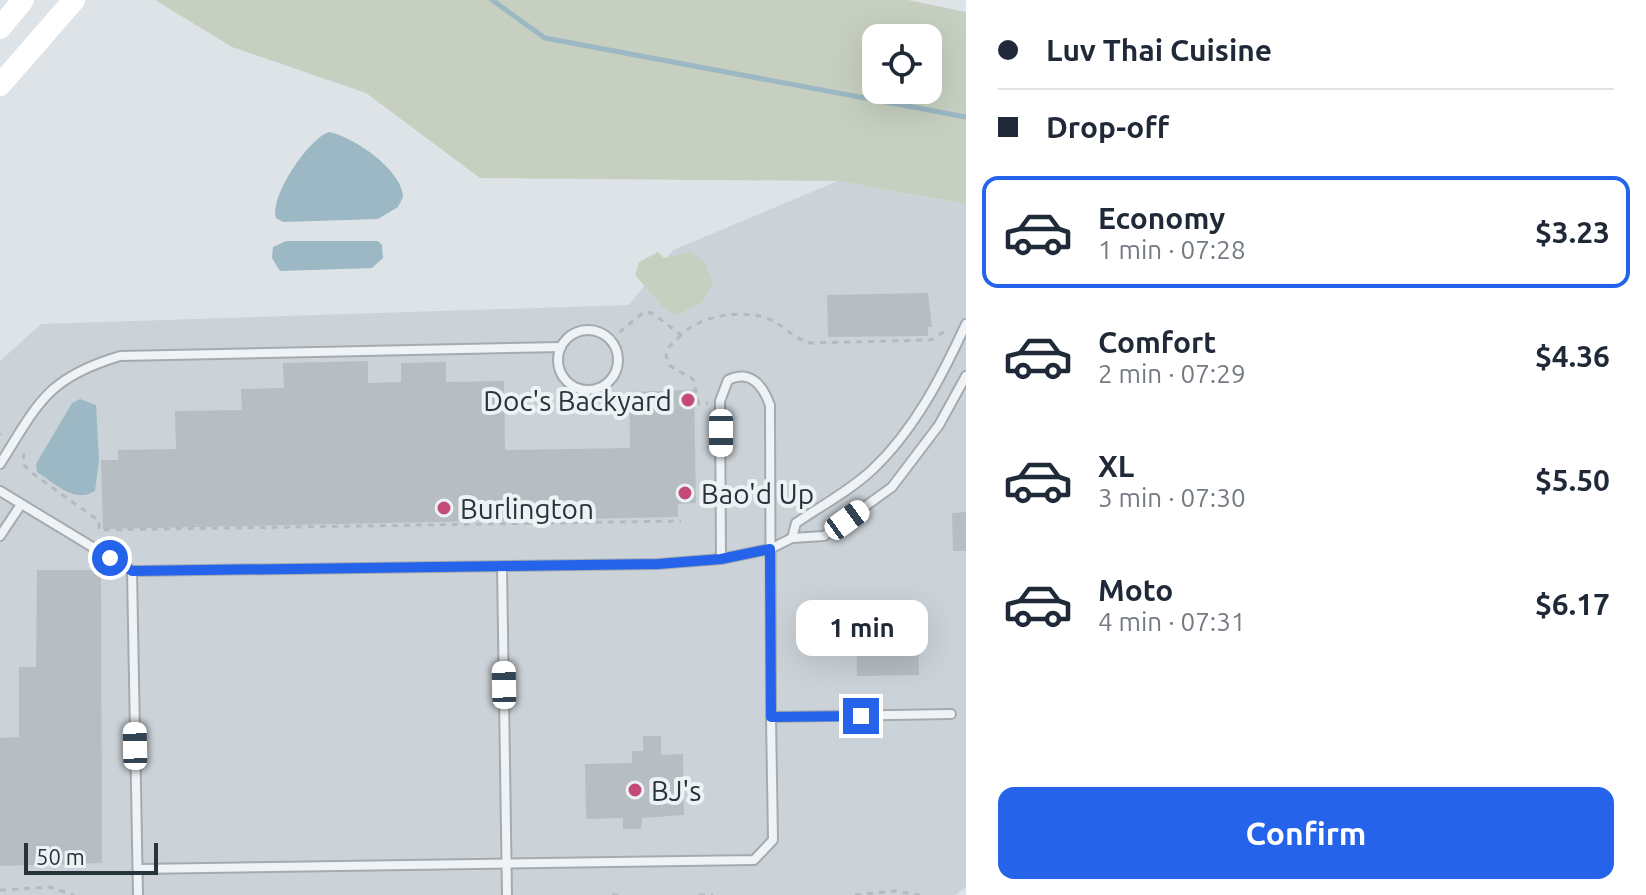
<!DOCTYPE html>
<html lang="en">
<head>
<meta charset="utf-8">
<style>
  body { margin:0; font-family:Ubuntu,sans-serif; background:#f2f2f3; color:#1f2937; height:100vh; display:flex; flex-direction:column; font-size:30px; white-space:nowrap }
  * { box-sizing:border-box; margin:0 }
  p { font-size:26px; color:#747a83 }
  .icon { flex:none; width:44px; height:44px; fill:none; stroke:currentColor; stroke-width:2; stroke-linecap:round; stroke-linejoin:round }
  .map { position:relative; flex:1; overflow:hidden }
  .sheet { display:flex; flex-direction:column; background:#fff; width:680px }
  .sheet>* { flex:none }
  .guide { display:grid; align-content:center; height:176px; padding:0 32px; background:#fff }
  .tools { position:absolute; left:862px; top:24px; display:grid; gap:16px }
  .tools a { display:grid; place-items:center; width:80px; height:80px; border-radius:16px; background:#fff; box-shadow:0 8px 32px #0002; font-size:40px }
  .scale { position:absolute; left:24px; bottom:20px; width:134px; box-sizing:border-box; padding-left:8px; border:4px solid #28343c; border-top:0; font-size:22px; line-height:28px; white-space:nowrap; color:#28343c; -webkit-text-stroke:6px #edf2f4; paint-order:stroke }
  .end { position:absolute; width:36px; height:36px; margin:-18px; border:10px solid #2563eb; background:#fff; box-shadow:0 0 0 4px #fff }
  .from { border-radius:50% }
  .bubble { position:absolute; height:56px; border-radius:16px; background:#fff; box-shadow:0 8px 32px #0002; font-size:26px; font-weight:700; line-height:56px; text-align:center }
  .car { position:absolute; width:24px; height:48px; margin:-24px -12px; border-radius:10px; box-shadow:0 0 6px 2px #0007; background:linear-gradient(#fff 24%,#345 0 40%,#fff 0 76%,#345 0 86%,#fff 0) }
  .guide b { display:flex; align-items:center; gap:28px; height:76px; font-size:30px }
  .guide b+b { border-top:2px solid #e0e1e3 }
  .guide i { width:20px; height:20px; background:#1f2937 }
  ul { padding:0; list-style:none }
  li { display:flex; align-items:center; gap:24px; height:112px; margin:0 16px 12px; padding:0 16px; border:4px solid transparent; border-radius:16px }
  li div { flex:1 }
  li b { display:block; font-size:30px }
  li em { font-style:normal; font-weight:700 }
  li.on { border-color:#2563eb }
  li>.icon { width:72px; height:72px; stroke-width:1.5 }
  .button { display:flex; gap:16px; margin-top:auto; padding:16px 32px }
  .button a { flex:1; height:92px; border-radius:16px; background:#2563eb; color:#fff; font-size:32px; font-weight:700; line-height:92px; text-align:center }
  main { display:flex; flex:1; min-height:0 }
  .map>svg:first-child { display:block }
  .built { fill:#ccd3d8 }
  .green { fill:#c7d0c0; fill-rule:evenodd }
  .water { fill:#9bb8c4 }
  .lines { fill:none; stroke-linecap:round; stroke-linejoin:round }
  .stream { stroke:#9bb8c4; stroke-width:5 }
  .building { fill:#b6bdc3 }
  .lane-casing { stroke:#a4abb0; stroke-width:12 }
  .path { stroke:#b4babe; stroke-width:3; stroke-dasharray:6 6; stroke-linecap:butt }
  .lane { stroke:#f0f3f5; stroke-width:8 }
  .secondary { stroke:#fff; stroke-width:22 }
  .route { stroke:#2563eb; stroke-width:10 }
  .poi-dot { fill:#c44a77; stroke:#edf2f4; stroke-width:3 }
  .labels { text-anchor:middle; dominant-baseline:central; stroke-width:8; stroke-linejoin:round; paint-order:stroke }
  .poi-label { font-size:28px; fill:#28343c; stroke:#edf2f4; text-anchor:start }
</style>
</head>
<body>
<main>
<div class="map">
<svg width="966" height="895" viewBox="0 0 966 895">
  <rect width="100%" height="100%" fill="#dee3e7"/>
  <path class="built" d="M838,181L966,204V887L955,895H0V361L41,324L629,305L673,250Z"/>
  <g class="green">
    <path d="M155,0H908L966,12V204L838,181L480,178L366,93L232,47ZM928,38V90H876V38Z"/>
    <path d="M658,252L664,258L690,252L704,261L713,282L703,302L676,315L662,306L635,275L639,262Z"/>
  </g>
  <g class="water">
    <path d="M329,132C354,137 402,170 403,197L398,207L378,219L283,222L276,218C269,197 308,139 329,132Z"/>
    <path d="M286,241H378L382,245L383,258L372,268L280,271L272,258L273,247Z"/>
    <path d="M80,399L96,405L99,460L95,491C74,504 55,483 37,472L36,464L72,403Z"/>
  </g>
  <g class="lines">
    <path class="stream" d="M492,0L545,38L966,117"/>
  </g>
  <g class="building">
    <path d="M928,293L932,327H928V336L828,337L827,295Z"/>
    <path d="M368,361V383L401,382V363L446,362V382L504,381L505,450L630,448L629,392L694,390L696,503L678,504V517L103,529L101,460H118V450L176,449L175,411L242,410L241,389L284,388L283,363Z"/>
    <path d="M966,512V551H953L952,513Z"/>
    <path d="M37,570H101L102,863L0,866V738L19,737V667H36Z"/>
    <path d="M918,625L919,675L857,676L856,626Z"/>
    <path d="M643,736H661V755L683,754L684,815L642,818L641,829H623V818L586,819L585,764L632,763V751H643Z"/>
  </g>
  <g class="lines">
    <defs>
      <g id="lane">
        <circle cx="588" cy="360" r="30"/>
        <path d="M0,464C39,402 47,378 120,356L561,347"/>
        <path d="M0,491L132,571L658,564L721,559L770,549L792,538L824,536L892,487L939,425L966,376"/>
        <path d="M0,536L20,506"/>
        <path d="M792,538L796,523C821,506 851,490 873,469C915,429 942,376 966,324"/>
        <path d="M721,559L720,401L728,380C751,369 763,386 770,405L771,717"/>
        <path d="M502,566L507,895"/>
        <path d="M132,571L138,895"/>
        <path d="M138,869L754,860L773,840L771,717L951,714"/>
      </g>
    </defs>
    <use href="#lane" class="lane-casing"/>
    <g class="path">
      <path d="M681,335L669,347L666,356L670,366L693,379L699,404L708,403"/>
      <path d="M610,340L644,312L652,313L681,335C700,316 740,309 766,318C782,323 792,338 810,343L931,340L948,329"/>
      <path d="M0,434L1,435"/>
      <path d="M24,453L23,464L32,473L99,521V530L681,521"/>
      <path d="M0,890L49,887L74,895"/>
      <path d="M612,895H622"/>
      <path d="M699,895H713"/>
      <path d="M855,895L895,891L920,895"/>
    </g>
    <use href="#lane" class="lane"/>
    <g class="secondary">
      <path d="M0,28L23,0"/>
      <path d="M0,85L74,0"/>
    </g>
  </g>
  <g class="lines">
    <path class="route" d="M110,558L132,571L658,564L721,559L770,549L771,717L861,716"/>
  </g>
  <g class="poi-dot">
    <circle cx="688" cy="400" r="8"/>
    <circle cx="685" cy="493" r="8"/>
    <circle cx="444" cy="508" r="8"/>
    <circle cx="635" cy="790" r="8"/>
  </g>
  <g class="labels">
    <g class="poi-label">
      <text x="672" y="400" text-anchor="end">Doc's Backyard</text>
      <text x="701" y="493">Bao'd Up</text>
      <text x="460" y="508">Burlington</text>
      <text x="651" y="790">BJ's</text>
    </g>
  </g>
</svg>
<div class="tools">
<a><svg class="icon" aria-label="locate" viewBox="0 0 24 24"><circle cx="12" cy="12" r="6"/><path d="M12 2v4M12 18v4M2 12h4M18 12h4"/></svg></a>
</div>
<div class="scale">50 m</div>
<i class="end from" style="left:110px;top:558px"></i>
<i class="end" style="left:861px;top:716px"></i>
<div class="bubble" style="left:796px;top:600px;width:132px">1 min</div>
<i class="car" style="left:721px;top:433px;rotate:180deg"></i>
<i class="car" style="left:847px;top:520px;rotate:54deg"></i>
<i class="car" style="left:504px;top:685px;rotate:359deg"></i>
<i class="car" style="left:135px;top:746px;rotate:359deg"></i>
</div>
<section class="sheet">
<div class="guide">
<b><i class="from"></i>Luv Thai Cuisine</b>
<b><i></i>Drop-off</b>
</div>
<ul>
<li class="on"><svg class="icon" aria-label="car" viewBox="0 0 24 24"><path d="M5 17H2v-5l4-1 3-4h7l3 4 3 1v5h-3M9 17h6M6 11h13"/><circle cx="7" cy="17" r="2"/><circle cx="17" cy="17" r="2"/></svg><div><b>Economy</b><p>1 min · 07:28</p></div><em>$3.23</em></li>
<li><svg class="icon" aria-label="car" viewBox="0 0 24 24"><path d="M5 17H2v-5l4-1 3-4h7l3 4 3 1v5h-3M9 17h6M6 11h13"/><circle cx="7" cy="17" r="2"/><circle cx="17" cy="17" r="2"/></svg><div><b>Comfort</b><p>2 min · 07:29</p></div><em>$4.36</em></li>
<li><svg class="icon" aria-label="car" viewBox="0 0 24 24"><path d="M5 17H2v-5l4-1 3-4h7l3 4 3 1v5h-3M9 17h6M6 11h13"/><circle cx="7" cy="17" r="2"/><circle cx="17" cy="17" r="2"/></svg><div><b>XL</b><p>3 min · 07:30</p></div><em>$5.50</em></li>
<li><svg class="icon" aria-label="car" viewBox="0 0 24 24"><path d="M5 17H2v-5l4-1 3-4h7l3 4 3 1v5h-3M9 17h6M6 11h13"/><circle cx="7" cy="17" r="2"/><circle cx="17" cy="17" r="2"/></svg><div><b>Moto</b><p>4 min · 07:31</p></div><em>$6.17</em></li>
</ul>
<div class="button"><a>Confirm</a></div>
</section>
</main>
</body>
</html>
